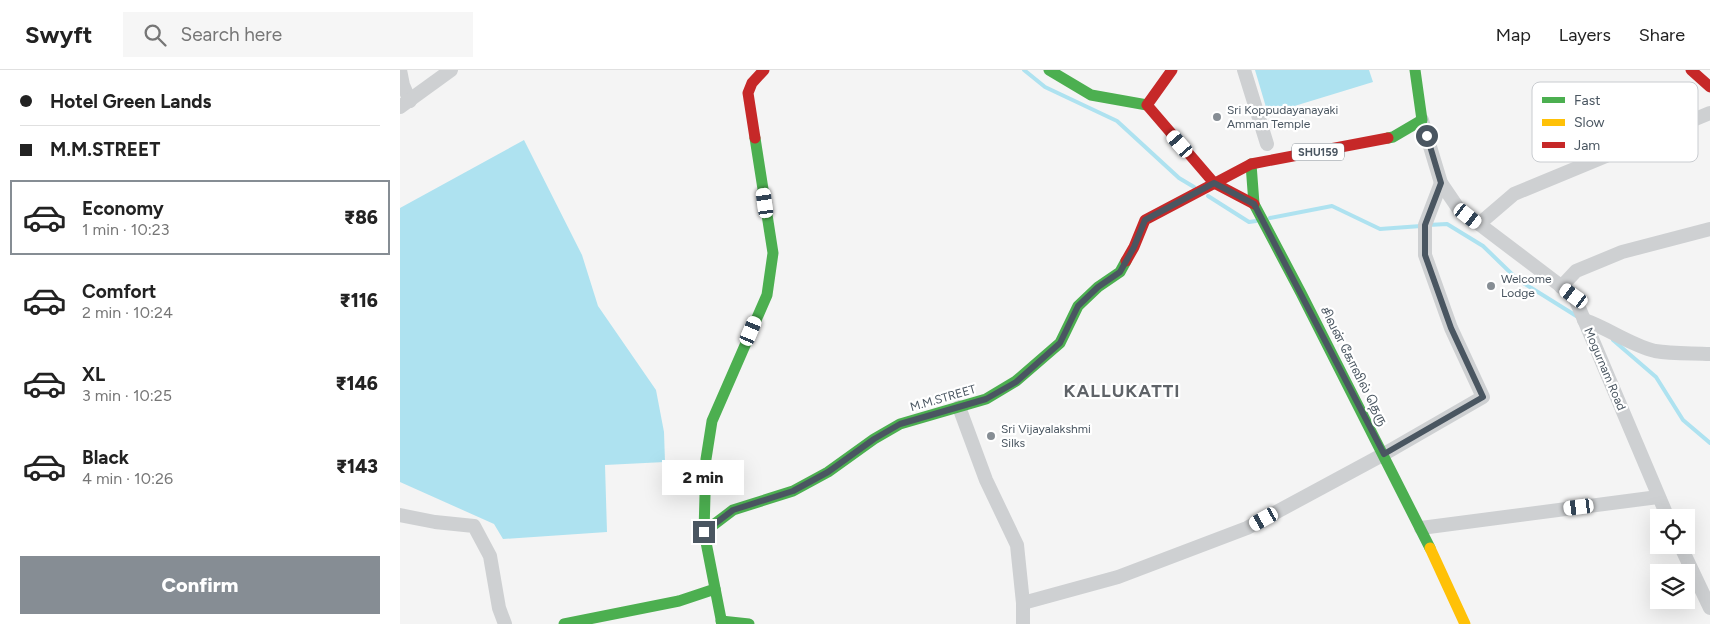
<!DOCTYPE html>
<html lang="en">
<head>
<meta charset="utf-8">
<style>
  body { margin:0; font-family:Figtree,"Noto Sans Tamil",sans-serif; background:#f6f6f6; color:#222; height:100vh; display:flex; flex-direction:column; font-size:19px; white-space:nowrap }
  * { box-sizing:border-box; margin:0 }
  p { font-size:16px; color:#767676 }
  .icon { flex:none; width:28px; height:28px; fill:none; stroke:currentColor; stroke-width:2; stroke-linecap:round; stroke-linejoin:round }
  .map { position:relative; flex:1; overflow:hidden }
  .sheet { display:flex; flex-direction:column; background:#fff; width:400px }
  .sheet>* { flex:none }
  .guide { display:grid; align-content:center; height:110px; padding:0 20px; background:#fff }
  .controls { position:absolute; left:1250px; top:439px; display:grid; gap:10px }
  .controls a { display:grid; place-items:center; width:45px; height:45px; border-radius:0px; background:#fff; box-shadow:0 5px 20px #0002; font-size:25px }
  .end { position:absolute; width:22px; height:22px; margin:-11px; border:6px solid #4a5661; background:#fff; box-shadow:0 0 0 2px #fff }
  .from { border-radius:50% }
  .bubble { position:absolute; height:35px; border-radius:0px; background:#fff; box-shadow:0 5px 20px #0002; font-size:16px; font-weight:800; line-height:35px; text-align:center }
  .car { position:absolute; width:15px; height:30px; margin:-15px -8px; border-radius:6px; box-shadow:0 0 4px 1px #0007; background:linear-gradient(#fff 24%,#345 0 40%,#fff 0 76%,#345 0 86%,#fff 0) }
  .guide b { display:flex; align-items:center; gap:18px; height:48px; font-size:19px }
  .guide b+b { border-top:1px solid #e0e0e0 }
  .guide i { width:12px; height:12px; background:#222 }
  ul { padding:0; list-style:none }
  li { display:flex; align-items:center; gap:15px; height:75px; margin:0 10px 8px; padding:0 10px; border:2px solid transparent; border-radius:0px }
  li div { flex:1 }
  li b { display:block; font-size:19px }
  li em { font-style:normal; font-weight:800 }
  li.current { border-color:#868d94 }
  li>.icon { width:45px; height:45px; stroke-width:1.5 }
  .primary-button { display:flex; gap:10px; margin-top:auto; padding:10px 20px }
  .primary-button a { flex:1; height:58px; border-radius:0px; background:#868d94; color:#fff; font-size:20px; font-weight:800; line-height:58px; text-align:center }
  header { display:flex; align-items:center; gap:30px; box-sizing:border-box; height:70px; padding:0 25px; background:#fff; border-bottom:1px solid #e0e0e0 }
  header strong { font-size:24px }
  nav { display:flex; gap:28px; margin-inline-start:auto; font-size:18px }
  .search { width:350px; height:45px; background:#f6f6f6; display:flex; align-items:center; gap:12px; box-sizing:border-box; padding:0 18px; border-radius:0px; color:#767676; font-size:19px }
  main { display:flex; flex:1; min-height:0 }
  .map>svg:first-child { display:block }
  .water { fill:#aee2f0 }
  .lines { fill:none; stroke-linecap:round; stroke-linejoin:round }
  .stream { stroke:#aee2f0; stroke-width:4 }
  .street { stroke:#ced0d2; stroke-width:14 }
  .fast { stroke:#4caf50; stroke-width:11 }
  .slow { stroke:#ffc107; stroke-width:11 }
  .jam { stroke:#c62828; stroke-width:11 }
  .route { stroke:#4a5661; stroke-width:6 }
  .poi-dot { fill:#868d94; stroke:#fff; stroke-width:2 }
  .labels { text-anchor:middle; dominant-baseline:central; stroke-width:4.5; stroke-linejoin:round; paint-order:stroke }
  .shield { fill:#fff; stroke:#808990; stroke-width:1 }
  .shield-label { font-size:11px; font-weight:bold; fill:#4a5661 }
  .poi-label { font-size:12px; fill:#4a5661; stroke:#fff; text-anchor:start }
  .street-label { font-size:12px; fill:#4a5661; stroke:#fff }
  .district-label { font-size:18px; font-weight:bold; letter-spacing:1px; fill:#5f6368; stroke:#fff }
  .key { fill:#fff; stroke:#c9ccd0; stroke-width:1 }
  .key-label { font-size:14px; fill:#4a5661 }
</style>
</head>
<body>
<header>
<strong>Swyft</strong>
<div class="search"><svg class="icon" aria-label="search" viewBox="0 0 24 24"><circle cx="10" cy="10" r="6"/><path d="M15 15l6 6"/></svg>Search here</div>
<nav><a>Map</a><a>Layers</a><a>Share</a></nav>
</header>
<main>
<section class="sheet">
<div class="guide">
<b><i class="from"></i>Hotel Green Lands</b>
<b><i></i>M.M.STREET</b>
</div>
<ul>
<li class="current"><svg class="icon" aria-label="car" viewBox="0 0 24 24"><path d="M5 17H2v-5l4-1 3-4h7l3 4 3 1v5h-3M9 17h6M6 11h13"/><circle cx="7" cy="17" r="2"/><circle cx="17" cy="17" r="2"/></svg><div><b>Economy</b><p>1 min · 10:23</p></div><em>₹86</em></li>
<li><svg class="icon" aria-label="car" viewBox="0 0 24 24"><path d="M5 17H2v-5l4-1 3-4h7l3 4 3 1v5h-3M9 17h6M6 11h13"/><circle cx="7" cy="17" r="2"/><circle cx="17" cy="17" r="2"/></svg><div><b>Comfort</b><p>2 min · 10:24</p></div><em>₹116</em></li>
<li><svg class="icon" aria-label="car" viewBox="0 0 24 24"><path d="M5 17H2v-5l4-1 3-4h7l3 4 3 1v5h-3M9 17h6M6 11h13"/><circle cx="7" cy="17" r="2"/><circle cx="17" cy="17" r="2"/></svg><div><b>XL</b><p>3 min · 10:25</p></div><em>₹146</em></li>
<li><svg class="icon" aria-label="car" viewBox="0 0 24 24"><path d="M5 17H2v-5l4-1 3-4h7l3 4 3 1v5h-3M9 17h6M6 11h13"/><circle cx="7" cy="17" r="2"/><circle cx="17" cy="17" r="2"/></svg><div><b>Black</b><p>4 min · 10:26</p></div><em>₹143</em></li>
</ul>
<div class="primary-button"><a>Confirm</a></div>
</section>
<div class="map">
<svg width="1310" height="554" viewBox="0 0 1310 554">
  <rect width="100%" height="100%" fill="#f4f4f4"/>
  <g class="water">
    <path d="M855,0H969L973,12L868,44Z"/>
    <path d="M124,70L182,185L198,236L256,320L264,362L265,392L205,395L207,462L103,469L94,454L0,412V138Z"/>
  </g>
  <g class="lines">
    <g class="stream">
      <path d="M624,0L645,17L717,51L779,108L794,117"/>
      <path d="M808,126L849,152L856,151"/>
      <path d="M870,148L932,136L980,159L1021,156"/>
      <path d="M1028,155L1047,154L1083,176L1117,209L1178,247"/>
      <path d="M1213,270L1256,307L1283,350L1310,373"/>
    </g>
    <g class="street">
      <path d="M0,0L3,15L10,31"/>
      <path d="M844,0L867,74"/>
      <path d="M0,37L51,0"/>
      <path d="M1022,50L1041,113L1058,138L1174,226L1268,448"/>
      <path d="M1079,154L1114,124L1310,43"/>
      <path d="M1161,217L1176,201L1222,182L1310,159"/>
      <path d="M1184,250C1208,258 1230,275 1255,281C1273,284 1292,283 1310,284"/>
      <path d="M559,337L586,410L617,475L623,533V554"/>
      <path d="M0,445L35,452L74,456L90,486L99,538L105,554"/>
      <path d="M1021,458L1258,427"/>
      <path d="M1280,475L1310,538"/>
      <path d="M623,533L718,507L847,458L984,384L1083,327L1051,258L1025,185V155L1041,113"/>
    </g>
    <g class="fast">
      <path d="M649,0L691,25L747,35"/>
      <path d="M988,68L993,67L1022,50L1015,0"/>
      <path d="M851,94L854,134L901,223L1030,478"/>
      <path d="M304,462L333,440L393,421L428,402L474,369L500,354L586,329L616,311L660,273L678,236L698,217L720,202L726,191"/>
      <path d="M321,551L349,554"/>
      <path d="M164,554L279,531L315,519"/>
      <path d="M322,554L304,462L306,389L312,351L367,225L373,183L355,68"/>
    </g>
    <path class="slow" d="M1030,478L1065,554"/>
    <g class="jam">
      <path d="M772,0L747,35L814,113L854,134"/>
      <path d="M1291,0L1310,17"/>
      <path d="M355,68L348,23L352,13L364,0"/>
      <path d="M726,191L734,177L745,150L851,94L988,68"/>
    </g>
  </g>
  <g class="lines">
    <path class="route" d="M304,462L333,440L393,421L428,402L474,369L500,354L586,329L616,312L660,273L678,236L698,217L720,202L734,177L745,150L814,113L854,134L984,384L1083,327L1051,258L1025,185V155L1041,113L1027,66"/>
  </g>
  <g class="poi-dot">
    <circle cx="817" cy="47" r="5"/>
    <circle cx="1091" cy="216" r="5"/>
    <circle cx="591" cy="366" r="5"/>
  </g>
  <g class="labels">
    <rect class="shield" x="892" y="73.5" width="52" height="17" rx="4"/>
    <g class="shield-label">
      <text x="918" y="82">SHU159</text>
    </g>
    <g class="poi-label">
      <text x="827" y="40">Sri Koppudayanayaki<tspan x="827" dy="14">Amman Temple</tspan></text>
      <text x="1101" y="209">Welcome<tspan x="1101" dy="14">Lodge</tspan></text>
      <text x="601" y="359">Sri Vijayalakshmi<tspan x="601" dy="14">Silks</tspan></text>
    </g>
    <g class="street-label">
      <text transform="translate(954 296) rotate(63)">சிவன் கோவில் தெரு</text>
      <text transform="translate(1205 299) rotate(67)">Mogurnam Road</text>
      <text transform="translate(543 328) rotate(-16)">M.M.STREET</text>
    </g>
    <g class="district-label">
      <text x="722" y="321">KALLUKATTI</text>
    </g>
  </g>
  <rect x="1132" y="12" width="166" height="80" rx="8" class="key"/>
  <rect x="1142" y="27" width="23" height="6" fill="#4caf50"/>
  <rect x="1142" y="49" width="23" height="7" fill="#ffc107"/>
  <rect x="1142" y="72" width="23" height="6" fill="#c62828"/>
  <g class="key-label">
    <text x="1174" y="35">Fast</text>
    <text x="1174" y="57">Slow</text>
    <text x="1174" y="80">Jam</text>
  </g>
</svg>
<div class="controls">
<a><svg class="icon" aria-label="locate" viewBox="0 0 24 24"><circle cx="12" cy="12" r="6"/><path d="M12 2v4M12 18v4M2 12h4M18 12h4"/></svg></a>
<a><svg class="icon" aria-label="layers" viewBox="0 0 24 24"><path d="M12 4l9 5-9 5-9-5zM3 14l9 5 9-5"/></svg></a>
</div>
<i class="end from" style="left:1027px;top:66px"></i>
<i class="end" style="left:304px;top:462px"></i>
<div class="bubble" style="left:262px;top:390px;width:82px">2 min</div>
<i class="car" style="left:780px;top:74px;rotate:319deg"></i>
<i class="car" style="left:365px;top:133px;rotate:352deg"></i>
<i class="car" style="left:1068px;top:146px;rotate:128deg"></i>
<i class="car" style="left:1174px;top:226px;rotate:306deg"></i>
<i class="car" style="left:351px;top:261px;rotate:23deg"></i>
<i class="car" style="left:1179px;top:437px;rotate:263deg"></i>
<i class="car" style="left:864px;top:449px;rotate:241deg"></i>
</div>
</main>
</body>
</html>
